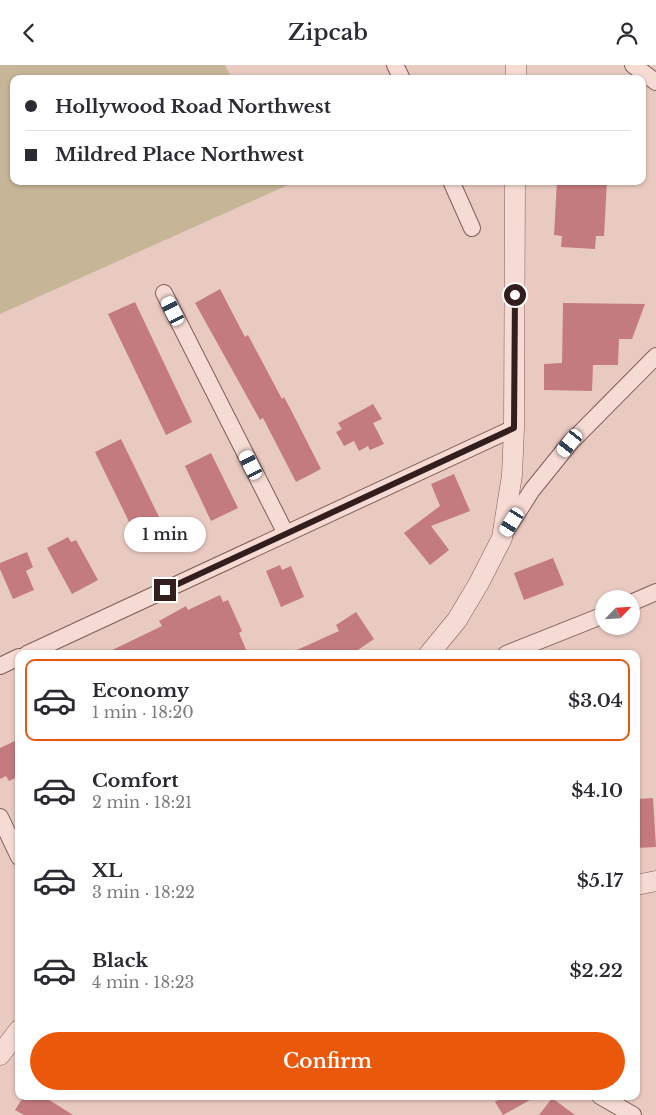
<!DOCTYPE html>
<html lang="en">
<head>
<meta charset="utf-8">
<style>
  body { margin:0; font-family:"Libre Baskerville",serif; background:#f7f7f7; color:#2b2b33; height:100vh; display:flex; flex-direction:column; font-size:19px; white-space:nowrap }
  * { box-sizing:border-box; margin:0 }
  p { font-size:16px; color:#7c7c81 }
  .icon { flex:none; width:28px; height:28px; fill:none; stroke:currentColor; stroke-width:2; stroke-linecap:round; stroke-linejoin:round }
  .map { position:relative; flex:1; overflow:hidden }
  .side { position:absolute; left:15px; top:585px; width:625px; height:450px; display:flex; flex-direction:column; background:#fff; border-radius:10px; box-shadow:0 1px 4px #0004 }
  .side>* { flex:none }
  .banner { position:absolute; left:10px; top:10px; width:636px; height:110px; border-radius:10px; box-shadow:0 1px 4px #0004; display:grid; align-content:center; height:110px; padding:0 15px; background:#fff }
  .needle { width:32px; rotate:65deg }
  .buttons { position:absolute; left:595px; top:525px; display:grid; gap:10px }
  .buttons a { display:grid; place-items:center; width:45px; height:45px; border-radius:50%; background:#fff; box-shadow:0 1px 4px #0004; font-size:25px }
  .end { position:absolute; width:22px; height:22px; margin:-11px; border:6px solid #321e1d; background:#fff; box-shadow:0 0 0 2px #fff }
  .from { border-radius:50% }
  .bubble { position:absolute; height:35px; border-radius:18px; background:#fff; box-shadow:0 1px 4px #0004; font-size:16px; font-weight:600; line-height:35px; text-align:center }
  .car { position:absolute; width:15px; height:30px; margin:-15px -8px; border-radius:6px; box-shadow:0 0 4px 1px #0007; background:linear-gradient(#fff 24%,#345 0 40%,#fff 0 76%,#345 0 86%,#fff 0) }
  .banner b { display:flex; align-items:center; gap:18px; height:48px; font-size:19px }
  .banner b+b { border-top:1px solid #e1e1e2 }
  .banner i { width:12px; height:12px; background:#2b2b33 }
  ul { padding:9px 0 0; list-style:none }
  li { display:flex; align-items:center; gap:15px; height:82px; margin:0 10px 8px; padding:0 5px; border:2px solid transparent; border-radius:10px }
  li div { flex:1 }
  li b { display:block; font-size:19px }
  li em { font-style:normal; font-weight:600 }
  li.active { border-color:#ea580c }
  li>.icon { width:45px; height:45px; stroke-width:1.5 }
  .cta { display:flex; gap:10px; margin-top:auto; padding:10px 15px }
  .cta a { flex:1; height:58px; border-radius:30px; background:#ea580c; color:#fff; font-size:20px; font-weight:600; line-height:58px; text-align:center }
  header { display:flex; justify-content:space-between; align-items:center; height:65px; padding:0 15px; background:#fff; font-size:22px; font-weight:600 }
  .map>svg:first-child { display:block }
  .green { fill:#c6b597 }
  .building { fill:#c47b7f }
  .lines { fill:none; stroke-linecap:round; stroke-linejoin:round }
  .minor-casing { stroke:#815d5b; stroke-width:18 }
  .tertiary-casing { stroke:#815d5b; stroke-width:21 }
  .minor { stroke:#f5dbd4; stroke-width:16 }
  .tertiary { stroke:#f5dbd4; stroke-width:20 }
  .route { stroke:#321e1d; stroke-width:6 }
</style>
</head>
<body>
<header><svg class="icon" aria-label="back" viewBox="0 0 24 24"><path d="M15 5l-7 7 7 7"/></svg>Zipcab<svg class="icon" aria-label="person" viewBox="0 0 24 24"><circle cx="12" cy="8" r="4"/><path d="M4 21q1-7 8-7t8 7"/></svg></header>
<div class="map">
<svg width="656" height="1050" viewBox="0 0 656 1050">
  <rect width="100%" height="100%" fill="#e9cac1"/>
  <path class="green" d="M0,0H225L232,14H14V116H286L288,120L0,249Z"/>
  <g class="building">
    <path d="M557,116H607L604,171H596L595,184L561,182L562,171L554,170Z"/>
    <path d="M220,224L245,272L248,270L282,334L284,332L293,349L321,404L296,417L263,353L260,355L195,238Z"/>
    <path d="M135,237L192,357L166,370L108,249Z"/>
    <path d="M563,238L645,239L632,274H619L618,300H593L592,326L544,325V299L562,298Z"/>
    <path d="M373,339L382,354L373,358L384,379L370,385L368,381L359,386L354,376L344,381L336,367L342,364L338,358Z"/>
    <path d="M121,374L161,456L135,469L95,387Z"/>
    <path d="M211,388L238,443L211,456L185,401Z"/>
    <path d="M454,409L470,446L431,461L449,485L430,500L404,468L440,441L431,419Z"/>
    <path d="M68,472L71,477L76,475L98,515L72,529L47,483Z"/>
    <path d="M27,487L33,502L26,506L34,525L13,534L0,504V498Z"/>
    <path d="M553,493L564,520L524,535L514,508Z"/>
    <path d="M280,500L282,505L291,501L304,532L281,542L266,506Z"/>
    <path d="M220,530L223,537L228,535L242,566L239,568L248,589H104L162,561L159,556L186,541L188,545Z"/>
    <path d="M356,547L374,574L352,589H288L339,566L336,560Z"/>
    <path d="M19,674V711L9,716L6,711L0,714V683Z"/>
    <path d="M653,733L656,782L636,783V734Z"/>
    <path d="M24,1031H43L73,1050H24L15,1045Z"/>
    <path d="M505,1031H537L503,1050L495,1037Z"/>
    <path d="M552,1033L575,1050H539Z"/>
  </g>
  <g class="lines">
    <defs>
      <g id="minor">
        <path d="M395,0L402,14"/>
        <path d="M633,0L656,17"/>
        <path d="M451,116L472,163"/>
        <path d="M164,228L286,469"/>
        <path d="M504,469L532,425L570,378L656,291"/>
        <path d="M631,538L656,527"/>
        <path d="M27,589L514,363"/>
        <path d="M506,589L604,550"/>
        <path d="M0,601L19,592"/>
        <path d="M0,752L19,792"/>
        <path d="M600,1031L633,1050"/>
      </g>
      <g id="tertiary">
        <path d="M516,14V0"/>
        <path d="M429,589L457,555L479,518L502,473L512,410L514,363L515,116"/>
        <path d="M636,820L656,816"/>
        <path d="M0,990L19,965"/>
      </g>
    </defs>
    <use href="#minor" class="minor-casing"/>
    <use href="#tertiary" class="tertiary-casing"/>
    <use href="#minor" class="minor"/>
    <use href="#tertiary" class="tertiary"/>
  </g>
  <g class="lines">
    <path class="route" d="M165,525L514,363L515,230"/>
  </g>
</svg>
<div class="buttons">
<a><svg class="needle" viewBox="-14 -14 28 28"><path d="M0-13l5 13h-10z" fill="#e53935"/><path d="M0 13l5-13h-10z" fill="#7c7c81"/></svg></a>
</div>
<i class="end from" style="left:515px;top:230px"></i>
<i class="end" style="left:165px;top:525px"></i>
<div class="bubble" style="left:124px;top:452px;width:82px">1 min</div>
<i class="car" style="left:173px;top:246px;rotate:333deg"></i>
<i class="car" style="left:570px;top:378px;rotate:219deg"></i>
<i class="car" style="left:251px;top:400px;rotate:333deg"></i>
<i class="car" style="left:512px;top:457px;rotate:212deg"></i>
<div class="banner">
<b><i class="from"></i>Hollywood Road Northwest</b>
<b><i></i>Mildred Place Northwest</b>
</div>
<section class="side">
<ul>
<li class="active"><svg class="icon" aria-label="car" viewBox="0 0 24 24"><path d="M5 17H2v-5l4-1 3-4h7l3 4 3 1v5h-3M9 17h6M6 11h13"/><circle cx="7" cy="17" r="2"/><circle cx="17" cy="17" r="2"/></svg><div><b>Economy</b><p>1 min · 18:20</p></div><em>$3.04</em></li>
<li><svg class="icon" aria-label="car" viewBox="0 0 24 24"><path d="M5 17H2v-5l4-1 3-4h7l3 4 3 1v5h-3M9 17h6M6 11h13"/><circle cx="7" cy="17" r="2"/><circle cx="17" cy="17" r="2"/></svg><div><b>Comfort</b><p>2 min · 18:21</p></div><em>$4.10</em></li>
<li><svg class="icon" aria-label="car" viewBox="0 0 24 24"><path d="M5 17H2v-5l4-1 3-4h7l3 4 3 1v5h-3M9 17h6M6 11h13"/><circle cx="7" cy="17" r="2"/><circle cx="17" cy="17" r="2"/></svg><div><b>XL</b><p>3 min · 18:22</p></div><em>$5.17</em></li>
<li><svg class="icon" aria-label="car" viewBox="0 0 24 24"><path d="M5 17H2v-5l4-1 3-4h7l3 4 3 1v5h-3M9 17h6M6 11h13"/><circle cx="7" cy="17" r="2"/><circle cx="17" cy="17" r="2"/></svg><div><b>Black</b><p>4 min · 18:23</p></div><em>$2.22</em></li>
</ul>
<div class="cta"><a>Confirm</a></div>
</section>
</div>
</body>
</html>
